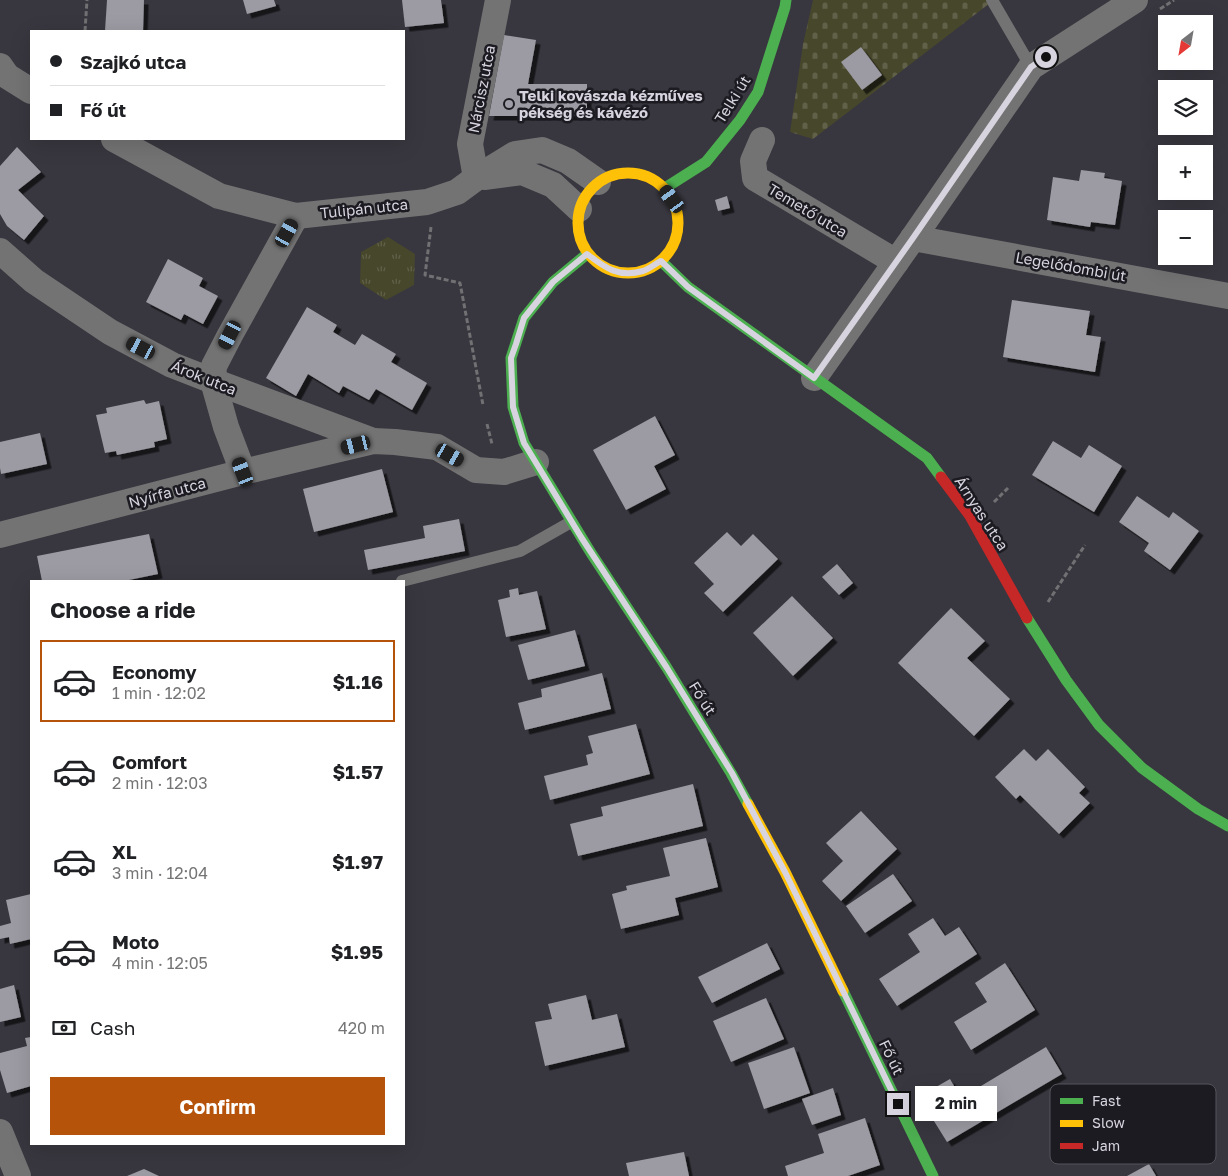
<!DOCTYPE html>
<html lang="en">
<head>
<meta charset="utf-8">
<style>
  body { margin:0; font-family:"Golos Text",sans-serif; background:#f2f2f2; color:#202124; height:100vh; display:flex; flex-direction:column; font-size:19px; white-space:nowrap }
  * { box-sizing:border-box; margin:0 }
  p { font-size:16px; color:#757577 }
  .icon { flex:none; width:28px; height:28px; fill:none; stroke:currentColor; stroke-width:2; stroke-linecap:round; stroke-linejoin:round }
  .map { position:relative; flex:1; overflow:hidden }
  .drawer { position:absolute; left:30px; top:580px; width:375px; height:565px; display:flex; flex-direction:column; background:#fff; border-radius:0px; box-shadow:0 5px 20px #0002 }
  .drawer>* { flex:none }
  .banner { position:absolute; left:30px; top:30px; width:375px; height:110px; border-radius:0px; box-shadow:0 5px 20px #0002; display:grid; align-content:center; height:110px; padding:0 20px; background:#fff }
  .needle { width:32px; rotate:211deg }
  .fabs { position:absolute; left:1158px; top:15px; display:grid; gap:10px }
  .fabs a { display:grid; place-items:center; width:55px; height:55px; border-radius:0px; background:#fff; box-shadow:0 5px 20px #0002; font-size:25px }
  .end { position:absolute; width:22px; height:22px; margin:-11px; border:6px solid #d7d4df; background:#111; box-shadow:0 0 0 2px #111 }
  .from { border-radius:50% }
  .bubble { position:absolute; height:35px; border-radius:0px; background:#fff; box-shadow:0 5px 20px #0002; font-size:16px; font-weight:700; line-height:35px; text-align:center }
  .car { position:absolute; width:15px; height:30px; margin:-15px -8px; border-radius:6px; box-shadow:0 0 4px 1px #0007; background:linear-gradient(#222 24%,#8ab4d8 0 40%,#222 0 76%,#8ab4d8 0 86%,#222 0) }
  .banner b { display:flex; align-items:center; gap:18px; height:48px; font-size:19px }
  .banner b+b { border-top:1px solid #e0e0e0 }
  .banner i { width:12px; height:12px; background:#202124 }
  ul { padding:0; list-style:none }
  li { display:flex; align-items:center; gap:15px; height:82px; margin:0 10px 8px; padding:0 10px; border:2px solid transparent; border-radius:0px }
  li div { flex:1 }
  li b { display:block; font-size:19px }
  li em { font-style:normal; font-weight:700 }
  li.active { border-color:#b45309 }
  li>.icon { width:45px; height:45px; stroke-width:1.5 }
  h2 { padding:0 20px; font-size:22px; line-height:60px }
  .pay { display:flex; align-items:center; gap:12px; height:55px; padding:0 20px; font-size:19px }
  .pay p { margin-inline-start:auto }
  .button { display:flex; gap:10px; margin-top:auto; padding:10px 20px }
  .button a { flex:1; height:58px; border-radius:0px; background:#b45309; color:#fff; font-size:20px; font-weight:700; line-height:58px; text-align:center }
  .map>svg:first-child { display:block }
  .grass { fill:url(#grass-tufts) }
  .cemetery { fill:url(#cemetery-stones) }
  .building { fill:#9c9aa2; filter:url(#shadow) }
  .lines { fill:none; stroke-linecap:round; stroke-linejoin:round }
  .path { stroke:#717072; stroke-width:3; stroke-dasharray:5 2.5; stroke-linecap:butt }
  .lane { stroke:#747373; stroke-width:12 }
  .street { stroke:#747373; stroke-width:26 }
  .fast { stroke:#4caf50; stroke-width:11 }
  .slow { stroke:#ffc107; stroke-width:11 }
  .jam { stroke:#c62828; stroke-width:11 }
  .route { stroke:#d7d4df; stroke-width:6 }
  .poi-dot { fill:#9f9da7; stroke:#1d1b22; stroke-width:2 }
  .labels { text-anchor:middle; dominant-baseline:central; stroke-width:5; stroke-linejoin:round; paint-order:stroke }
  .street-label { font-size:15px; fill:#d7d4df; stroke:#1d1b22 }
  .poi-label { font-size:15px; font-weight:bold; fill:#d7d4df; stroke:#1d1b22; text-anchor:start }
  .key { fill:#1d1b22; stroke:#55525b; stroke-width:1 }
  .key-label { font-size:14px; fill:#d7d4df }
</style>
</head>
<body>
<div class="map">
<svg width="1228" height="1176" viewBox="0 0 1228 1176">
  <defs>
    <pattern id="grass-tufts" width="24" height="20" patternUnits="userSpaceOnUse" patternTransform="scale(1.25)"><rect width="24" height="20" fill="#47472c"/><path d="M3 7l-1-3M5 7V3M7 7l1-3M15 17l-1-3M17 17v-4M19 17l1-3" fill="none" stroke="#61614a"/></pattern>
    <pattern id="cemetery-stones" width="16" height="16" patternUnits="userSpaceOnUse" patternTransform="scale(1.25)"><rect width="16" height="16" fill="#47472c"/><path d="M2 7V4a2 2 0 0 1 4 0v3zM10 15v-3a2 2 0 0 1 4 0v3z" fill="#61614a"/></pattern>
    <filter id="shadow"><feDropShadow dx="4.5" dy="4.5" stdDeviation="0" flood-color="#0009"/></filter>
  </defs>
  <rect width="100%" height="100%" fill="#38363e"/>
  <path class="grass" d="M388,237L415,254L414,285L386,300L360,283L361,252Z"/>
  <path class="cemetery" d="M813,0H994L813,139L790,132L803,44Z"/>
  <g class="building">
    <path d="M107,0H144L143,31H105Z"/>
    <path d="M243,0H274L276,6L247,14Z"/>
    <path d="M402,0H441L444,23L405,27Z"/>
    <path d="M504,35L536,40L528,84H587V116H489Z"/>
    <path d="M861,47L882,75L862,90L841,62Z"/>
    <path d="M17,147L41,172L18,190L44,216L24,240L7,226L0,214V166Z"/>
    <path d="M1081,170L1105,173L1104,178L1122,181L1115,225L1091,222L1090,227L1047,220L1053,177L1079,181Z"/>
    <path d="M727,196L730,208L718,211L715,200Z"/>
    <path d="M168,259L203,278L199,286L218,296L203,324L184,314L181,320L146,302Z"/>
    <path d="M1012,300L1090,311L1086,335L1101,337L1095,372L1003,357Z"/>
    <path d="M307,307L337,325L333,332L355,345L362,334L396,354L391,362L427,383L412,410L376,389L369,400L343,386L339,393L308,374L296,396L266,378Z"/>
    <path d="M144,400L146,404L159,401L167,439L154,442L155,447L117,455L116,451L105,453L96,415L107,413L106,408Z"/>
    <path d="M655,416L675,455L654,466L666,489L626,510L593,450Z"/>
    <path d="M40,433L47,464L1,474L0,468V442Z"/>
    <path d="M1053,441L1081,458L1089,445L1122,466L1094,512L1032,475Z"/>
    <path d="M382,469L393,512L314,532L303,489Z"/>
    <path d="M1137,496L1169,518L1173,512L1199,531L1170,570L1144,551L1149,543L1119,522Z"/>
    <path d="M459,519L465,551L368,570L364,550L425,538L423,526Z"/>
    <path d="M727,532L741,546L753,534L778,559L723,612L704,593L714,584L694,563Z"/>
    <path d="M149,534L158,574L124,581H42L37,556Z"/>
    <path d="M837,564L853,583L839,595L822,577Z"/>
    <path d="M518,588L519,595L537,591L546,629L506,637L498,600L510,597L509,590Z"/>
    <path d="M792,596L833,638L793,676L753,633Z"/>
    <path d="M951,608L985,641L967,658L1010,699L974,736L898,663Z"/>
    <path d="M575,630L585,666L528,680L518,645Z"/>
    <path d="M602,673L611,709L525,730L518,703L542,697L541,689Z"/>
    <path d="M636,724L650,774L550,800L544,776L588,765L586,755L593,753L588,736Z"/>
    <path d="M1024,749L1036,761L1048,749L1085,787L1079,793L1090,803L1059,834L1020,795L1016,799L995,777Z"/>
    <path d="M693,784L703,826L578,856L570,824L603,816L601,807Z"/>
    <path d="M861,811L897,849L841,901L822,881L843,861L826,843Z"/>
    <path d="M706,838L718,887L675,898L679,915L621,929L612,894L627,890L626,886L670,876L663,848Z"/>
    <path d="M893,874L912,901L865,933L846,906Z"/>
    <path d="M31,894V939L10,944L9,937L0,939V926L11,923L6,900Z"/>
    <path d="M933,918L945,936L959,927L977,954L897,1006L879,979L920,952L908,934Z"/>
    <path d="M767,943L780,969L712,1003L698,977Z"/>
    <path d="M1005,963L1035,1010L971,1050L954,1022L987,1002L975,983Z"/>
    <path d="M14,985L21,1017L0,1022V989Z"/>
    <path d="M586,995L592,1020L617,1014L625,1047L545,1066L535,1022L552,1019L548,1004Z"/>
    <path d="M766,998L784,1039L731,1062L713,1021Z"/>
    <path d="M31,1037V1086L7,1093L0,1070V1053L27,1046L25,1038Z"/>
    <path d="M794,1047L810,1093L764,1109L748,1063Z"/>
    <path d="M1046,1047L1062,1074L947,1142L924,1105L934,1099L929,1091L950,1079L961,1098Z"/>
    <path d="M833,1088L841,1115L812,1125L802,1099Z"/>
    <path d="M865,1118L880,1165L848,1176H788L785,1166L824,1153L818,1134Z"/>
    <path d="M684,1152L689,1176H629L626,1163Z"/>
    <path d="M1149,1164L1156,1176H1127Z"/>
    <path d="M144,1169L159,1176H127Z"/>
  </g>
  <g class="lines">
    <g class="path">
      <path d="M1160,9L1174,0"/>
      <path d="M85,31L87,0"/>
      <path d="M431,227L425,275L460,283L483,405"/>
      <path d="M487,424L492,444"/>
      <path d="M994,502L1008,488"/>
      <path d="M1048,602L1085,545"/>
    </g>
    <g class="lane">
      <path d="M992,0L1031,67"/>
      <path d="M402,581L520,551L571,522"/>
    </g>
    <g class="street">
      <path d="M0,66L7,76L31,91"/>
      <path d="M114,139L219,196L296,216L427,202L457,192L476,178L515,154L542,150L568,161L598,182"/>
      <path d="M762,140L753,161L755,178L896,262"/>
      <path d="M484,177L522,172L553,185L579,209"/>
      <path d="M476,178L470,144L498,0"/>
      <path d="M913,238L1228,296"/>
      <path d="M0,251L34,281L110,332L172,365L213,381L373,441"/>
      <path d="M814,378L913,238L1031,67L1135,0"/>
      <path d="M243,472L226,427L213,381L214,366L230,335L296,216"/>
      <path d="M0,535L243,472L373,441L395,442L437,447L476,470L504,472L536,462"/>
      <path d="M0,1132L18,1176"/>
    </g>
    <g class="fast">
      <path d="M665,188L706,162L740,120L758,92L785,7L786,0"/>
      <path d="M587,254L553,282L524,318L511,358L513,407L524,443L591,553L667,668L731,773L748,804"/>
      <path d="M661,261L688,287L927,458L941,477"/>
      <path d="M1027,618L1066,680L1099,725L1142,768L1198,809L1228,826"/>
      <path d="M843,991L933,1176"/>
    </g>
    <g class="slow">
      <circle cx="628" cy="223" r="50"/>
      <path d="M748,804L785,872L843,991"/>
    </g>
    <path class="jam" d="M941,477L970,516L1027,618"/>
  </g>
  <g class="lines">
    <path class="route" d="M898,1104L785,872L732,773L667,668L581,537L524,443L513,407L511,358L516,344L524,318L553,282L587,254C605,268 619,278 643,271C649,269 655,264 661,261L688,287L814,378L913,238L1031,67L1046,57"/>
  </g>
  <circle class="poi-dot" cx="509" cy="104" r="5"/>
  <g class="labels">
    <g class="street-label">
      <text transform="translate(481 89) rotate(-79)">Nárcisz utca</text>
      <text transform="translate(732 99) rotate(-58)">Telki út</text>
      <text transform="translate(364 208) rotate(-6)">Tulipán utca</text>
      <text transform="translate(808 210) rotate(31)">Temető utca</text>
      <text transform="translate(1071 266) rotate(10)">Legelődombi út</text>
      <text transform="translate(204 377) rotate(22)">Árok utca</text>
      <text transform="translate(167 492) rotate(-15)">Nyírfa utca</text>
      <text transform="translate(982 513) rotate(57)">Árnyas utca</text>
      <text transform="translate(703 698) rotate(58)">Fő út</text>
      <text transform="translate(892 1057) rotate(64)">Fő út</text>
    </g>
    <g class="poi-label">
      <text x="519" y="95">Telki kovászda kézműves<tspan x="519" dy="17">pékség és kávézó</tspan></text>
    </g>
  </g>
  <rect x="1050" y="1084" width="166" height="80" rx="8" class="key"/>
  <rect x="1060" y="1098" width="23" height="6" fill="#4caf50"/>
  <rect x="1060" y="1120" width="23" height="7" fill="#ffc107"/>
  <rect x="1060" y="1143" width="23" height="6" fill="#c62828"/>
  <g class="key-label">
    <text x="1092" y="1106">Fast</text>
    <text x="1092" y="1128">Slow</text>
    <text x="1092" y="1151">Jam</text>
  </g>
</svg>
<div class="fabs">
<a><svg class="needle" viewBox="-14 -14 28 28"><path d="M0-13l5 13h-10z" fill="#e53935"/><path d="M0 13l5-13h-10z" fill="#757577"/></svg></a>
<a><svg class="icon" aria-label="layers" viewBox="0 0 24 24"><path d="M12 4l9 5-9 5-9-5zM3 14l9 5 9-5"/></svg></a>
<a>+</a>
<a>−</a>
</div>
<i class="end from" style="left:1046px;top:57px"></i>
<i class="end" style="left:898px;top:1104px"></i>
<div class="bubble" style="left:915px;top:1086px;width:82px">2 min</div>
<i class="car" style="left:672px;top:199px;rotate:324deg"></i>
<i class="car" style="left:287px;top:233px;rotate:29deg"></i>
<i class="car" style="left:230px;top:335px;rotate:207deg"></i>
<i class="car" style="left:141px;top:348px;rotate:297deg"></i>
<i class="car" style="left:356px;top:445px;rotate:256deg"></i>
<i class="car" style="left:450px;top:455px;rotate:120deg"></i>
<i class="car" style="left:243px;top:472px;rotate:339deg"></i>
<div class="banner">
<b><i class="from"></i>Szajkó utca</b>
<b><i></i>Fő út</b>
</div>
<section class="drawer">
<h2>Choose a ride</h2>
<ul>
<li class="active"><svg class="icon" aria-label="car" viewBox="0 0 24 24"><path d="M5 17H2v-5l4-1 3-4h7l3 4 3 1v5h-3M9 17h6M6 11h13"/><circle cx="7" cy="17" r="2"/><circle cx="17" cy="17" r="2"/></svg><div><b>Economy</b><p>1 min · 12:02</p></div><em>$1.16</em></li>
<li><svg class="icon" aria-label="car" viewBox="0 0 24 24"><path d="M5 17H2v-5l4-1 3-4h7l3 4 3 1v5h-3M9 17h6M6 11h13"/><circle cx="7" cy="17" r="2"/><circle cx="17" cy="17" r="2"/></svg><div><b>Comfort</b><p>2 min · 12:03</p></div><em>$1.57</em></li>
<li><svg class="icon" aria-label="car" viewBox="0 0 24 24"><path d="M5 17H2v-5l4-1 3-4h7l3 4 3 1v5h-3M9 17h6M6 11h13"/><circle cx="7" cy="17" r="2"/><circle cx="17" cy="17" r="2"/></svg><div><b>XL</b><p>3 min · 12:04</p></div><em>$1.97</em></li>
<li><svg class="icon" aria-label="car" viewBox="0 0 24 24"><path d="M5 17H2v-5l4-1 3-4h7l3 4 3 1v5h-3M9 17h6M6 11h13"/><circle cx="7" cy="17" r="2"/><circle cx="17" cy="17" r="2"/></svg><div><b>Moto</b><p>4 min · 12:05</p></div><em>$1.95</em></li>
</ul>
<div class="pay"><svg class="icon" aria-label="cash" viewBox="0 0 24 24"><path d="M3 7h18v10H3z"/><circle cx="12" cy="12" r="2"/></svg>Cash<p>420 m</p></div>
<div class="button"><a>Confirm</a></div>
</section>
</div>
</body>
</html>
